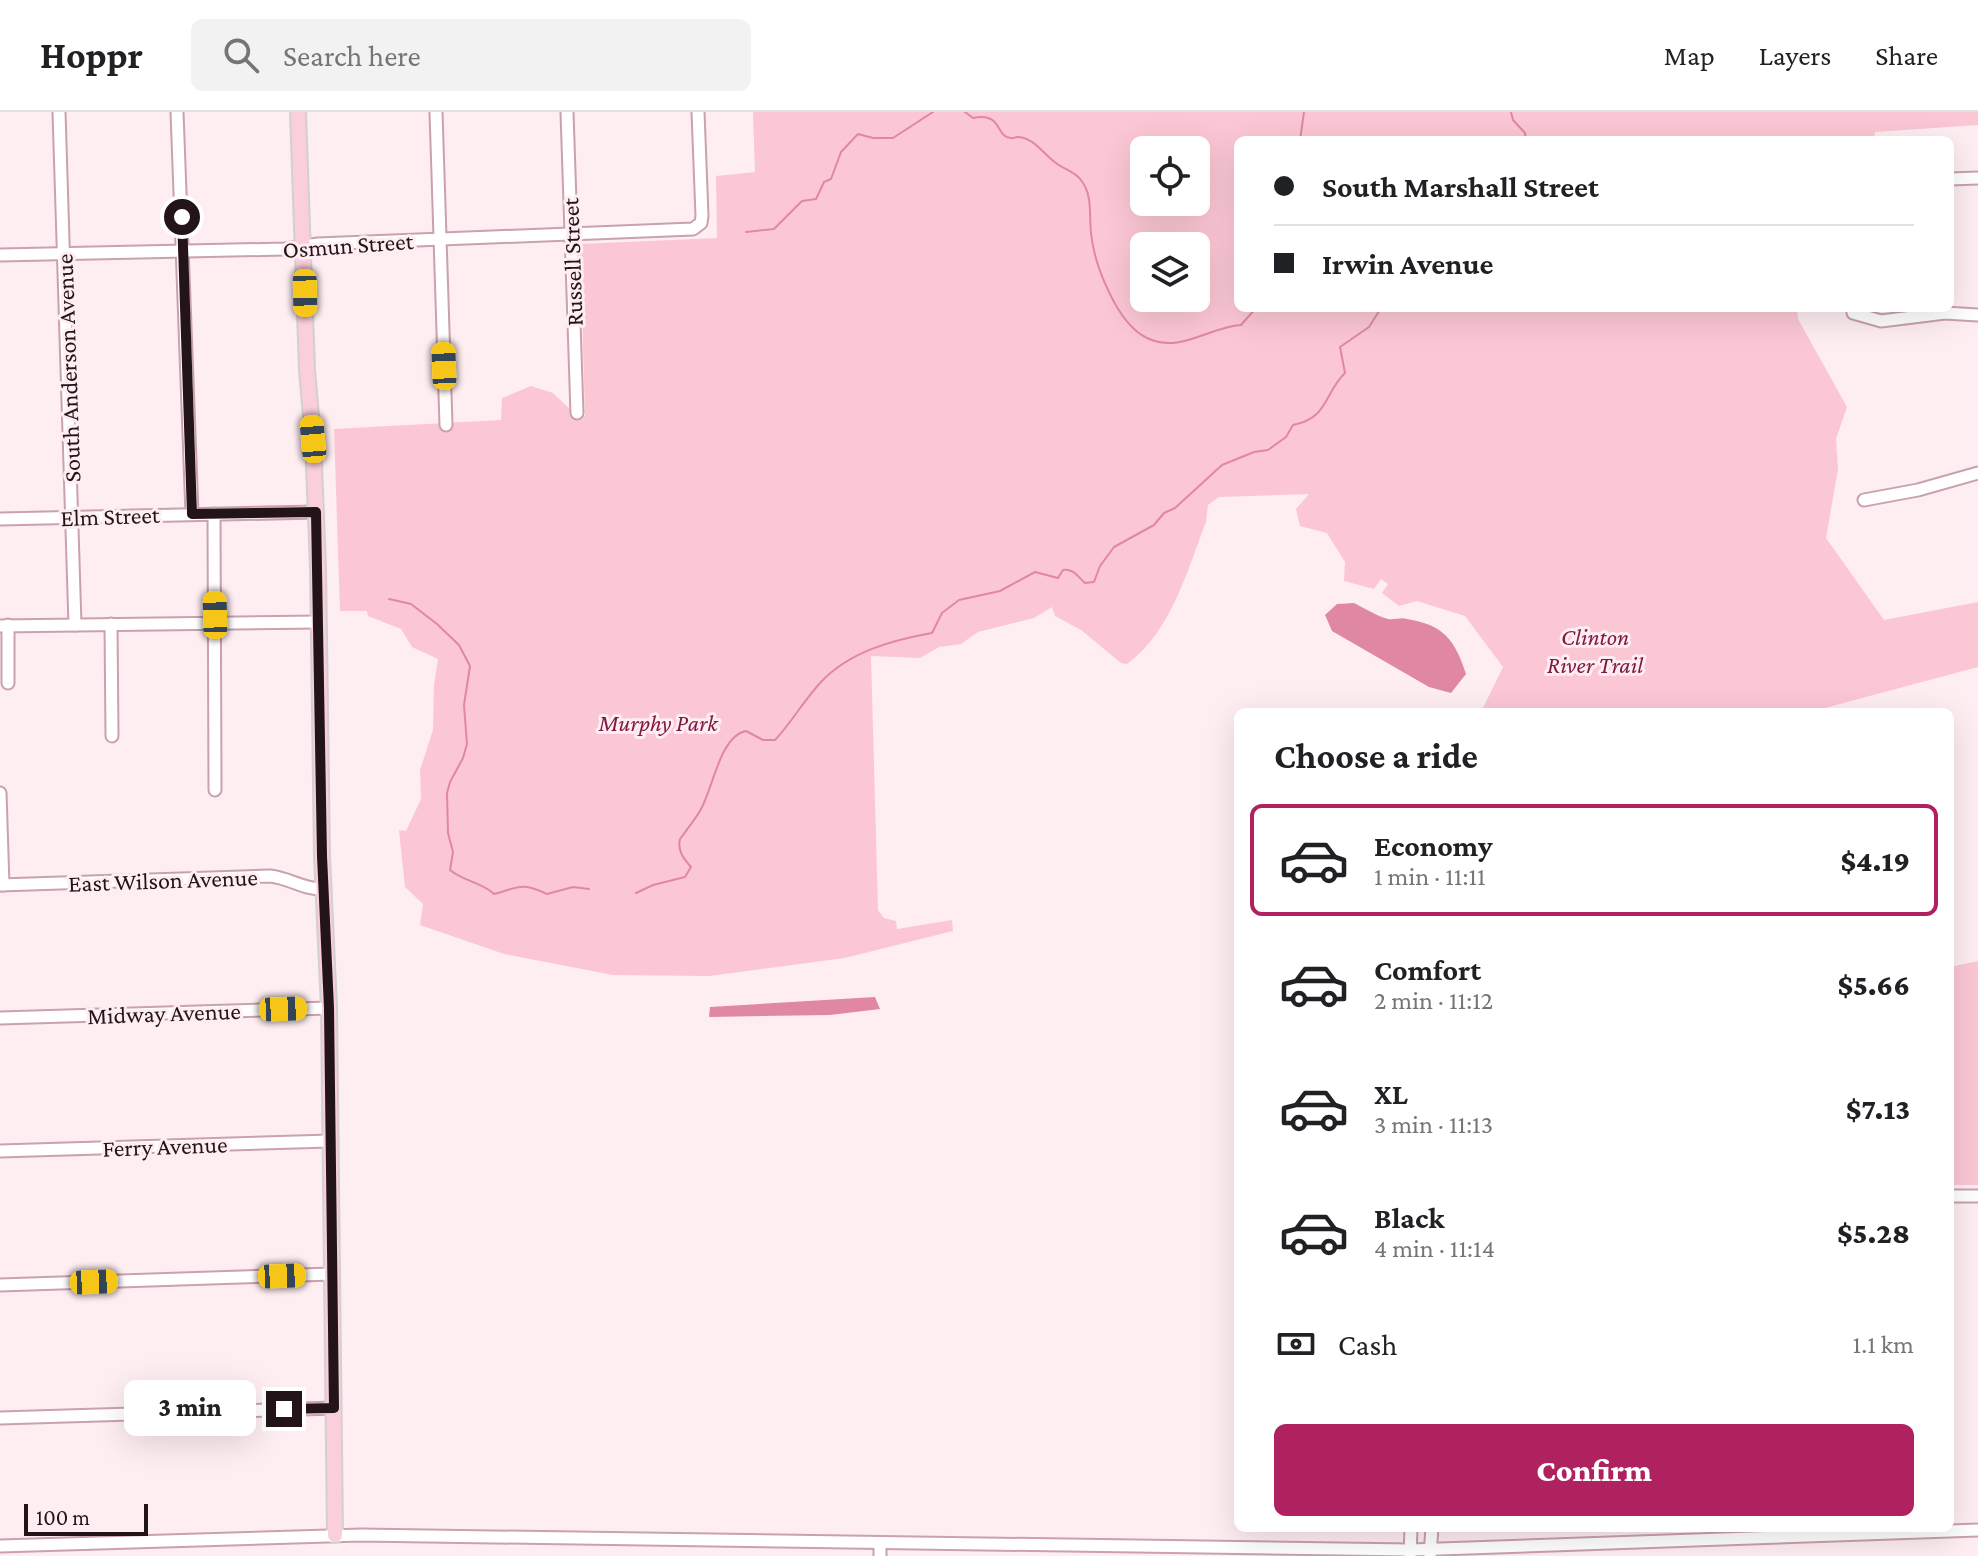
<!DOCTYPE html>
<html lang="en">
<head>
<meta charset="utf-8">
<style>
  body { margin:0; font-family:"Crimson Pro",serif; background:#f2f2f2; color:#202124; height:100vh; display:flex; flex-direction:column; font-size:30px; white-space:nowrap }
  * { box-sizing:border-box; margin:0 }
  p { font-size:26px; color:#757577 }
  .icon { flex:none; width:44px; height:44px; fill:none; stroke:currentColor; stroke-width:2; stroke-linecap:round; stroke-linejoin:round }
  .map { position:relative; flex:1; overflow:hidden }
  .drawer { position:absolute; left:1234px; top:596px; width:720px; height:824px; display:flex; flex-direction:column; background:#fff; border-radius:12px; box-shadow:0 8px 32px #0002 }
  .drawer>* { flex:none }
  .guide { position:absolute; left:1234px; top:24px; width:720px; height:176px; border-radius:12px; box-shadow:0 8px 32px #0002; display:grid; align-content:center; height:176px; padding:0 40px; background:#fff }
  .tools { position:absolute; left:1130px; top:24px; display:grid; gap:16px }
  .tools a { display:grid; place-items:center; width:80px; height:80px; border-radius:12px; background:#fff; box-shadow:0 8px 32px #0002; font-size:40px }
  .scale { position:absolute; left:24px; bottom:20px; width:124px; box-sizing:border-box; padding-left:8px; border:4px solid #231419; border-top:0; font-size:22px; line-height:28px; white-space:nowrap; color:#231419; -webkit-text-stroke:6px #feedf1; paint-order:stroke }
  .end { position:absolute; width:36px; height:36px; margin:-18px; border:10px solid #231419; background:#fff; box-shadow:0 0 0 4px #fff }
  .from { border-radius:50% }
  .bubble { position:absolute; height:56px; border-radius:12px; background:#fff; box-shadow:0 8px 32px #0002; font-size:26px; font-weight:800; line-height:56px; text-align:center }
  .car { position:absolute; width:24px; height:48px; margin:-24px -12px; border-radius:10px; box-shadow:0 0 6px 2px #0007; background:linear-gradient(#f5c518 24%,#345 0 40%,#f5c518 0 76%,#345 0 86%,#f5c518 0) }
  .guide b { display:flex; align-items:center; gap:28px; height:76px; font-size:30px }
  .guide b+b { border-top:2px solid #e0e0e0 }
  .guide i { width:20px; height:20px; background:#202124 }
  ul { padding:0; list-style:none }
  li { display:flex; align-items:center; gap:24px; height:112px; margin:0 16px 12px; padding:0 24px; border:4px solid transparent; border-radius:12px }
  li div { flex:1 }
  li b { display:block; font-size:30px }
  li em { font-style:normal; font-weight:800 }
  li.on { border-color:#af225f }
  li>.icon { width:72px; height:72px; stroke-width:1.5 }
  h2 { padding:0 40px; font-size:36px; line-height:96px }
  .pay { display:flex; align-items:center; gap:20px; height:88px; padding:0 40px; font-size:30px }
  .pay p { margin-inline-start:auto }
  .cta { display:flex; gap:16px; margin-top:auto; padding:16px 40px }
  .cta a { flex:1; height:92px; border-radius:12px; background:#af225f; color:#fff; font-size:32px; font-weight:800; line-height:92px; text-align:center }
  header { display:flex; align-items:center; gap:48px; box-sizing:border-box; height:112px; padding:0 40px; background:#fff; border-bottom:2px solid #e0e0e0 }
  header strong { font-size:38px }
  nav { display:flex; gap:44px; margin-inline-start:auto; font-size:28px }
  .search { width:560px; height:72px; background:#f2f2f2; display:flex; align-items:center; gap:20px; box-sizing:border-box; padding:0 28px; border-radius:12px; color:#757577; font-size:30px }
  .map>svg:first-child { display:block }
  .green { fill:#fcc7d5; fill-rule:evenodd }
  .water { fill:#e088a3 }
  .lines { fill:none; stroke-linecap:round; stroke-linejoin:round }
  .stream { stroke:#e088a3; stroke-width:2 }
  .minor-casing { stroke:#caa1ac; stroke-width:15 }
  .major-casing { stroke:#d3d0d1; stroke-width:18 }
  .minor { stroke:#fff; stroke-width:11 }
  .major { stroke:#faceda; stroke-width:14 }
  .route { stroke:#231419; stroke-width:10 }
  .labels { text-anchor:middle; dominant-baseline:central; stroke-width:6; stroke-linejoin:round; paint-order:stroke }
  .street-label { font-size:24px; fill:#231419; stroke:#feedf1 }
  .park-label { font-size:24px; font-style:italic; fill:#7f1743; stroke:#feedf1 }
</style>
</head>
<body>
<header>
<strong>Hoppr</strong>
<div class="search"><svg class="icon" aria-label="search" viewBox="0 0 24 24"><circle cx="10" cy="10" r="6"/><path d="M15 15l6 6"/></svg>Search here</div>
<nav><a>Map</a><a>Layers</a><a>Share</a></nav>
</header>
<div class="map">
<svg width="1978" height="1444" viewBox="0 0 1978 1444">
  <rect width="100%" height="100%" fill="#feedf1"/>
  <g class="green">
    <path d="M753,0H1978V13L1875,20L1874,28H1238V196H1797L1798,207L1847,295L1836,327L1838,357L1826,426L1884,508L1978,490V555L1810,600H1479L1482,598L1503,555L1465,504L1417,489L1399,494L1382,481L1388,472L1381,467L1374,477L1344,469L1345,450L1327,421L1300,414L1296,397L1309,382L1219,385L1208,393L1206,410C1187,459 1171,520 1127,552L1121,551L1081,518L1055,504L1052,495L1034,506L978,520L961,532L939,535L920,546L871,544L878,798L884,806L896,809L897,817L952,808L953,819L845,846L709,864L613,863L504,842L420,813L423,792L405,775L399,718L406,719L421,687L420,658L433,618L434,573L438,547L412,535L401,517L368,504L367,499H340L334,317L501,308L502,286L531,274L553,281L577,304H585L580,132L717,126L716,64L755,60ZM1144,38H1196V90H1144ZM1144,134H1196V186H1144Z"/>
    <path d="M1978,849V1073H1950V855Z"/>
  </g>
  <g class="water">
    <path d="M1354,491C1364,496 1377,504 1388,507C1394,508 1401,505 1407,507C1444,513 1455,528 1466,562L1451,581L1429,575L1332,519L1325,503L1337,492Z"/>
    <path d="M875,885L880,897L830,903L709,905L710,895Z"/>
  </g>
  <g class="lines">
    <g class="stream">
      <path d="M965,0L973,6C1003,0 995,25 1011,26C1013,27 1015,25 1017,25C1034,25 1044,43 1056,51C1065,58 1074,59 1081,68C1093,83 1089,104 1091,121C1094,152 1117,212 1147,226C1180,242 1208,215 1241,213L1256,196"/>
      <path d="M1511,0L1513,8L1525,21L1526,28"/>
      <path d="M1300,28L1304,0"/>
      <path d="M746,120L774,117L802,89L816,87L824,70L831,67L841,40L858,22L873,26H893L933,0"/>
      <path d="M389,487L411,492L437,512L459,533L470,554L464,593L467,632L463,646L450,670L447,681L448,721L453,740L450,758C463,769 483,771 494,782C519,775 522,770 547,782L573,775L589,777"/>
      <path d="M636,781L653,773L685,765L691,755C684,747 677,739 680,727C682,724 697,705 701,697C713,676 720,624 746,619L763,628H775C792,610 804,588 821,570C849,540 892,528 932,521L942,501L959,488L1000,479L1035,460L1058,466L1063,458C1073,456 1078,465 1085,471L1094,470L1100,454L1114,435L1154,413L1164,401L1175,396L1222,353L1254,340L1268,338L1286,325L1293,313C1329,306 1324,281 1345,261L1340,235L1369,215L1381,196"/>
    </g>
    <defs>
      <g id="minor">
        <path d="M59,0L75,513"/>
        <path d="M177,0L192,402"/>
        <path d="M436,0L446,313"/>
        <path d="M567,0L577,301"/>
        <path d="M1950,67L1978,66"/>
        <path d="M0,143L285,137L318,132L693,117L701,111L702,104L698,0"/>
        <path d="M1854,196L1853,201L1881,209L1945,201L1978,203"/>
        <path d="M1864,388L1918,378L1978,361"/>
        <path d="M214,402L215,678"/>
        <path d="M0,407L316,400"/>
        <path d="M111,512L112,624"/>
        <path d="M8,513V571"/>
        <path d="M0,514L319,510"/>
        <path d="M0,681L3,773"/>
        <path d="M0,773L270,764C290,766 301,777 323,777"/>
        <path d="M0,906L329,896"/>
        <path d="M0,1039L330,1029"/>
        <path d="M1950,1084H1978"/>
        <path d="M0,1173L332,1162"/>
        <path d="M0,1306L334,1296"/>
        <path d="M0,1434L361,1423L1411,1438L1978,1418"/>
        <path d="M1410,1443L1411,1416"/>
        <path d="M1430,1443L1432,1416"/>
        <path d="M880,1444V1431"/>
      </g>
      <path id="major" d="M298,0L307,258L313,327L318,456L322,744L329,896L335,1423"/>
    </defs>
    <use href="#minor" class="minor-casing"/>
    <use href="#major" class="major-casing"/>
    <use href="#minor" class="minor"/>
    <use href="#major" class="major"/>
  </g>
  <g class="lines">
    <path class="route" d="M182,105L192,402L316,400L322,744L329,896L334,1296L284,1297"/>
  </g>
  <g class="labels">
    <g class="street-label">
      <text transform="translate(348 133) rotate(-4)">Osmun Street</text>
      <text transform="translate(572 150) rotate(-92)">Russell Street</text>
      <text transform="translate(68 256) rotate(-92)">South Anderson Avenue</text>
      <text transform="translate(110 404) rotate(-2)">Elm Street</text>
      <text transform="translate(163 768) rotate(-2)">East Wilson Avenue</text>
      <text transform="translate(164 901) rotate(-2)">Midway Avenue</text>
      <text transform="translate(165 1034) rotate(-2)">Ferry Avenue</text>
    </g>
    <g class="park-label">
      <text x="1595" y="524">Clinton<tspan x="1595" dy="28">River Trail</tspan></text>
      <text x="658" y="610">Murphy Park</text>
    </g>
  </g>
</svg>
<div class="tools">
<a><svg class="icon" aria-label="locate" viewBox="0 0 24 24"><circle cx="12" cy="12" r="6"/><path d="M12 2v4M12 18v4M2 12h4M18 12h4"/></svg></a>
<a><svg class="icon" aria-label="layers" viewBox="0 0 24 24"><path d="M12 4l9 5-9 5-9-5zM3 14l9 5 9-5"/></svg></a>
</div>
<div class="scale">100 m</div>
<i class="end from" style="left:182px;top:105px"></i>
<i class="end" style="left:284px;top:1297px"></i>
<div class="bubble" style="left:124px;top:1268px;width:132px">3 min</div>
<i class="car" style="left:305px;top:181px;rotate:179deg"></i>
<i class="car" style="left:444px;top:254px;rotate:358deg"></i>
<i class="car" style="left:313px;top:327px;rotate:355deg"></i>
<i class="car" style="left:215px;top:503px;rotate:359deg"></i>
<i class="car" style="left:283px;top:897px;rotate:88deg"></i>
<i class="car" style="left:282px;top:1164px;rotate:88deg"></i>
<i class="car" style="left:94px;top:1170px;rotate:88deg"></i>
<div class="guide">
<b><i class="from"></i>South Marshall Street</b>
<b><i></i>Irwin Avenue</b>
</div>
<section class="drawer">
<h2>Choose a ride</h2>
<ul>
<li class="on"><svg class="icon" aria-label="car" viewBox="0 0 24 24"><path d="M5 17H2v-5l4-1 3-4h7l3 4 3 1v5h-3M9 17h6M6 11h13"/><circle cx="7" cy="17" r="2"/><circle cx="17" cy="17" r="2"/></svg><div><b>Economy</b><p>1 min · 11:11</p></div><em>$4.19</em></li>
<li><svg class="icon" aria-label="car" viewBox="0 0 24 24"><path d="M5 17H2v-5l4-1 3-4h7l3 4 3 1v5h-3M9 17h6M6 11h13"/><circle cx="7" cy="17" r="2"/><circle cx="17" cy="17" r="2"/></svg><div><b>Comfort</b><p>2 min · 11:12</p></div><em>$5.66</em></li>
<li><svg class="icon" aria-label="car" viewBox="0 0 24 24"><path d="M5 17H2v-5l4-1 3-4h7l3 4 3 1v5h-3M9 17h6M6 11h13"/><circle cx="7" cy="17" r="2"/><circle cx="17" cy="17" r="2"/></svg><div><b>XL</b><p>3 min · 11:13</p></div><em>$7.13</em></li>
<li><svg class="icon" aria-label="car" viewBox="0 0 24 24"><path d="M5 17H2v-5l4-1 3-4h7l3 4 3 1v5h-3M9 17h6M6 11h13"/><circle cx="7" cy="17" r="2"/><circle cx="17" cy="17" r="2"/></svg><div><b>Black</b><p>4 min · 11:14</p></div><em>$5.28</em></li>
</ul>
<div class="pay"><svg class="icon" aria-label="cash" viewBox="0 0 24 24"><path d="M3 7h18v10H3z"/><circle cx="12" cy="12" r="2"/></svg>Cash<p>1.1 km</p></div>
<div class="cta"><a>Confirm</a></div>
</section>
</div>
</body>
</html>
